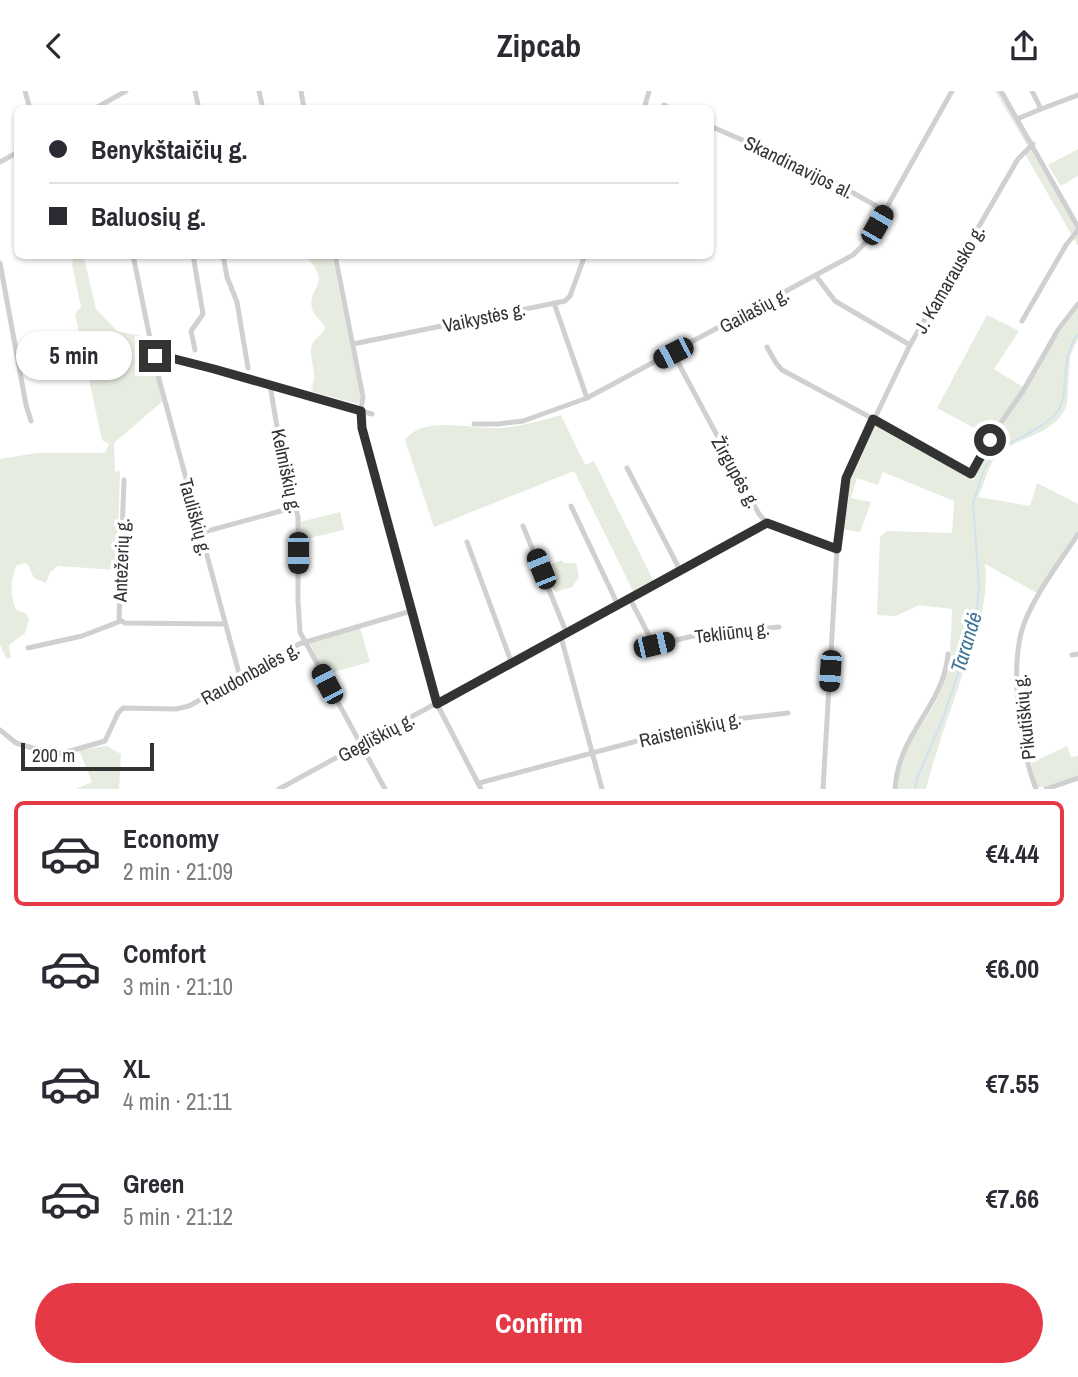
<!DOCTYPE html>
<html lang="en">
<head>
<meta charset="utf-8">
<style>
  body { margin:0; font-family:"Archivo Narrow",sans-serif; background:#f7f7f7; color:#2b2b33; height:100vh; display:flex; flex-direction:column; font-size:26px; white-space:nowrap }
  * { box-sizing:border-box; margin:0 }
  p { font-size:23px; color:#7c7c81 }
  .icon { flex:none; width:38px; height:38px; fill:none; stroke:currentColor; stroke-width:2; stroke-linecap:round; stroke-linejoin:round }
  .map { position:relative; height:698px; overflow:hidden }
  .panel { display:flex; flex-direction:column; background:#fff; flex:1 }
  .panel>* { flex:none }
  .hud { position:absolute; left:14px; top:14px; width:700px; height:154px; border-radius:10px; box-shadow:0 2px 5px #0004; display:grid; align-content:center; height:154px; padding:0 35px; background:#fff }
  .scale { position:absolute; left:21px; bottom:18px; width:133px; box-sizing:border-box; padding-left:7px; border:4px solid #333; border-top:0; font-size:19px; line-height:24px; white-space:nowrap; color:#333; -webkit-text-stroke:5px #fff; paint-order:stroke }
  .end { position:absolute; width:32px; height:32px; margin:-16px; border:9px solid #333; background:#fff; box-shadow:0 0 0 4px #fff }
  .from { border-radius:50% }
  .bubble { position:absolute; height:49px; border-radius:24px; background:#fff; box-shadow:0 2px 5px #0004; font-size:23px; font-weight:800; line-height:49px; text-align:center }
  .car { position:absolute; width:21px; height:42px; margin:-21px -10px; border-radius:9px; box-shadow:0 0 5px 2px #0007; background:linear-gradient(#222 24%,#8ab4d8 0 40%,#222 0 76%,#8ab4d8 0 86%,#222 0) }
  .hud b { display:flex; align-items:center; gap:24px; height:66px; font-size:26px }
  .hud b+b { border-top:2px solid #e1e1e2 }
  .hud i { width:18px; height:18px; background:#2b2b33 }
  ul { padding:12px 0 0; list-style:none }
  li { display:flex; align-items:center; gap:21px; height:105px; margin:0 14px 10px; padding:0 21px; border:4px solid transparent; border-radius:10px }
  li div { flex:1 }
  li b { display:block; font-size:26px }
  li em { font-style:normal; font-weight:800 }
  li.selected { border-color:#e63946 }
  li>.icon { width:63px; height:63px; stroke-width:1.5 }
  .cta { display:flex; gap:14px; margin-top:auto; padding:14px 35px }
  .cta a { flex:1; height:80px; border-radius:42px; background:#e63946; color:#fff; font-size:28px; font-weight:800; line-height:80px; text-align:center }
  header { display:flex; justify-content:space-between; align-items:center; height:91px; padding:0 35px; background:#fff; font-size:32px; font-weight:800 }
  .map>svg:first-child { display:block }
  .green { fill:#e6ecdf }
  .lines { fill:none; stroke-linecap:round; stroke-linejoin:round }
  .stream { stroke:#cfe2ee; stroke-width:2 }
  .minor { stroke:#d0d0d0; stroke-width:5 }
  .route { stroke:#333; stroke-width:9 }
  .labels { text-anchor:middle; dominant-baseline:central; stroke-width:7; stroke-linejoin:round; paint-order:stroke }
  .street-label { font-size:19px; fill:#333; stroke:#fff }
  .water-label { font-size:21px; font-style:italic; fill:#3f7597; stroke:#fff }
</style>
</head>
<body>
<header><svg class="icon" aria-label="back" viewBox="0 0 24 24"><path d="M15 5l-7 7 7 7"/></svg>Zipcab<svg class="icon" aria-label="share" viewBox="0 0 24 24"><path d="M12 15V3M7 8l5-5 5 5M5 13v7h14v-7"/></svg></header>
<div class="map">
<svg width="1078" height="698" viewBox="0 0 1078 698">
  <rect width="100%" height="100%" fill="#fff"/>
  <g class="green">
    <path d="M995,0H999L1078,139V155L1026,65L1027,54Z"/>
    <path d="M1078,58V85L1061,95L1048,74Z"/>
    <path d="M78,165L84,167L96,218L117,240L146,246L163,310L114,352L115,381L120,380L117,479L58,475L50,481L46,492L34,487L28,474L25,472L17,474C10,488 10,505 16,519L25,522L29,528L25,542L9,554L11,566L7,568L0,554V368L37,362H105L109,353L102,349L75,223L81,216L72,174L73,168Z"/>
    <path d="M305,165H332L361,307L358,313L313,301C311,294 314,292 314,284C314,275 309,263 312,254C315,246 323,245 325,236C322,229 314,226 312,217C308,194 334,194 305,165Z"/>
    <path d="M1078,217V248L1070,265L1067,314C1053,347 1019,343 997,365C988,374 984,394 978,406L1030,415L1037,392L1078,413V439L1037,502L985,473C989,511 976,544 964,579C951,619 936,658 926,698H897C899,654 926,636 941,599C951,572 951,547 952,518L919,514L896,525L877,524L880,446L887,440L952,442L954,410L883,381L878,394L857,387L851,407L871,411L860,441L841,438L850,381L876,331L951,374L973,390L993,347L937,317L987,224L1019,240L994,278L1026,298L1053,251Z"/>
    <path d="M561,324L585,374L594,370L654,491L634,502L574,380L434,436L405,349C423,323 473,339 501,337C521,335 542,330 561,324Z"/>
    <path d="M340,421L344,439L300,449V431Z"/>
    <path d="M562,469L564,472H576L579,486L572,496L556,501L551,495L547,475Z"/>
    <path d="M360,537L370,571L324,584L310,552Z"/>
    <path d="M107,655L121,663L119,698H76L92,691L79,659Z"/>
    <path d="M1067,655L1071,666L1078,665V685L1045,696H1037L1031,672Z"/>
  </g>
  <g class="lines">
    <g class="stream">
      <path d="M1001,357C1016,348 1047,335 1057,321C1071,303 1058,269 1078,243"/>
      <path d="M915,698L917,687L942,630L976,530L979,496L973,412L985,376L995,361"/>
    </g>
    <g class="minor">
      <path d="M25,0L30,18"/>
      <path d="M195,0L199,18"/>
      <path d="M259,0L263,18"/>
      <path d="M301,0L304,18"/>
      <path d="M1001,0L1078,136"/>
      <path d="M664,14L671,18"/>
      <path d="M94,18L126,0"/>
      <path d="M644,18L649,0"/>
      <path d="M1041,18L1078,4"/>
      <path d="M1017,28L1041,18L1032,0"/>
      <path d="M710,35L818,82L885,120"/>
      <path d="M0,71L18,61"/>
      <path d="M133,164L156,277L240,586"/>
      <path d="M193,164L203,223L191,240L195,259"/>
      <path d="M223,164L227,186L237,211L248,277"/>
      <path d="M335,164L363,306L360,323L362,337L437,613L481,698"/>
      <path d="M0,172L26,314L31,330"/>
      <path d="M816,185L835,210L910,254"/>
      <path d="M554,212L587,307"/>
      <path d="M1022,230L1066,154L1078,139"/>
      <path d="M353,253L565,210L570,205L585,164"/>
      <path d="M767,256L776,272L782,279L948,368L971,383L993,343L1023,300L1058,239L1078,213"/>
      <path d="M673,262L759,423L767,432L837,458"/>
      <path d="M155,265L175,268L214,278L372,323"/>
      <path d="M270,294L282,366L298,426V510L300,541L385,698"/>
      <path d="M474,333H498L523,330L587,307L853,164L869,148L952,0"/>
      <path d="M627,377L680,479"/>
      <path d="M124,389L119,528L125,532L224,533"/>
      <path d="M571,415L618,514"/>
      <path d="M523,435L567,543"/>
      <path d="M200,442L288,418"/>
      <path d="M467,451L512,573"/>
      <path d="M630,508L654,554L702,543L779,536"/>
      <path d="M561,546L602,698"/>
      <path d="M28,557L82,545L121,530"/>
      <path d="M1072,564L1078,563"/>
      <path d="M0,639L16,652L56,664L105,650L118,622L123,617L176,618L189,615L299,553L411,520"/>
      <path d="M479,692L709,631L788,622"/>
      <path d="M279,698L767,432"/>
      <path d="M823,698L837,458L846,387L910,254L1018,68L1033,53"/>
      <path d="M895,698C898,642 943,617 948,563"/>
      <path d="M1036,698C1020,656 1008,572 1025,530C1038,499 1060,471 1078,443"/>
      <path d="M1046,698L1078,687"/>
    </g>
  </g>
  <g class="lines">
    <path class="route" d="M155,265L175,268L214,278L361,320L362,337L437,613L767,432L837,458L846,387L873,328L971,383L990,349"/>
  </g>
  <g class="labels">
    <g class="street-label">
      <text transform="translate(799 76) rotate(26)">Skandinavijos al.</text>
      <text transform="translate(949 188) rotate(-60)">J. Kamarausko g.</text>
      <text transform="translate(754 219) rotate(-28)">Gailašių g.</text>
      <text transform="translate(484 226) rotate(-12)">Vaikystės g.</text>
      <text transform="translate(287 380) rotate(78)">Kelmiškių g.</text>
      <text transform="translate(736 381) rotate(61)">Žirgupės g.</text>
      <text transform="translate(196 426) rotate(75)">Tauliškių g.</text>
      <text transform="translate(121 469) rotate(-88)">Antežerių g.</text>
      <text transform="translate(732 541) rotate(-7)">Tekliūnų g.</text>
      <text transform="translate(250 582) rotate(-29)">Raudonbalės g.</text>
      <text transform="translate(1024 626) rotate(-96)">Pikutiškių g.</text>
      <text transform="translate(690 638) rotate(-13)">Raisteniškių g.</text>
      <text transform="translate(376 646) rotate(-28)">Gegliškių g.</text>
    </g>
    <g class="water-label">
      <text transform="translate(966 551) rotate(-73)">Tarandė</text>
    </g>
  </g>
</svg>
<div class="scale">200 m</div>
<i class="end from" style="left:990px;top:349px"></i>
<i class="end" style="left:155px;top:265px"></i>
<div class="bubble" style="left:16px;top:240px;width:116px">5 min</div>
<i class="car" style="left:877px;top:134px;rotate:30deg"></i>
<i class="car" style="left:673px;top:262px;rotate:243deg"></i>
<i class="car" style="left:298px;top:462px;rotate:180deg"></i>
<i class="car" style="left:541px;top:478px;rotate:338deg"></i>
<i class="car" style="left:654px;top:554px;rotate:77deg"></i>
<i class="car" style="left:830px;top:580px;rotate:184deg"></i>
<i class="car" style="left:327px;top:593px;rotate:332deg"></i>
<div class="hud">
<b><i class="from"></i>Benykštaičių g.</b>
<b><i></i>Baluosių g.</b>
</div>
</div>
<section class="panel">
<ul>
<li class="selected"><svg class="icon" aria-label="car" viewBox="0 0 24 24"><path d="M5 17H2v-5l4-1 3-4h7l3 4 3 1v5h-3M9 17h6M6 11h13"/><circle cx="7" cy="17" r="2"/><circle cx="17" cy="17" r="2"/></svg><div><b>Economy</b><p>2 min · 21:09</p></div><em>€4.44</em></li>
<li><svg class="icon" aria-label="car" viewBox="0 0 24 24"><path d="M5 17H2v-5l4-1 3-4h7l3 4 3 1v5h-3M9 17h6M6 11h13"/><circle cx="7" cy="17" r="2"/><circle cx="17" cy="17" r="2"/></svg><div><b>Comfort</b><p>3 min · 21:10</p></div><em>€6.00</em></li>
<li><svg class="icon" aria-label="car" viewBox="0 0 24 24"><path d="M5 17H2v-5l4-1 3-4h7l3 4 3 1v5h-3M9 17h6M6 11h13"/><circle cx="7" cy="17" r="2"/><circle cx="17" cy="17" r="2"/></svg><div><b>XL</b><p>4 min · 21:11</p></div><em>€7.55</em></li>
<li><svg class="icon" aria-label="car" viewBox="0 0 24 24"><path d="M5 17H2v-5l4-1 3-4h7l3 4 3 1v5h-3M9 17h6M6 11h13"/><circle cx="7" cy="17" r="2"/><circle cx="17" cy="17" r="2"/></svg><div><b>Green</b><p>5 min · 21:12</p></div><em>€7.66</em></li>
</ul>
<div class="cta"><a>Confirm</a></div>
</section>
</body>
</html>
